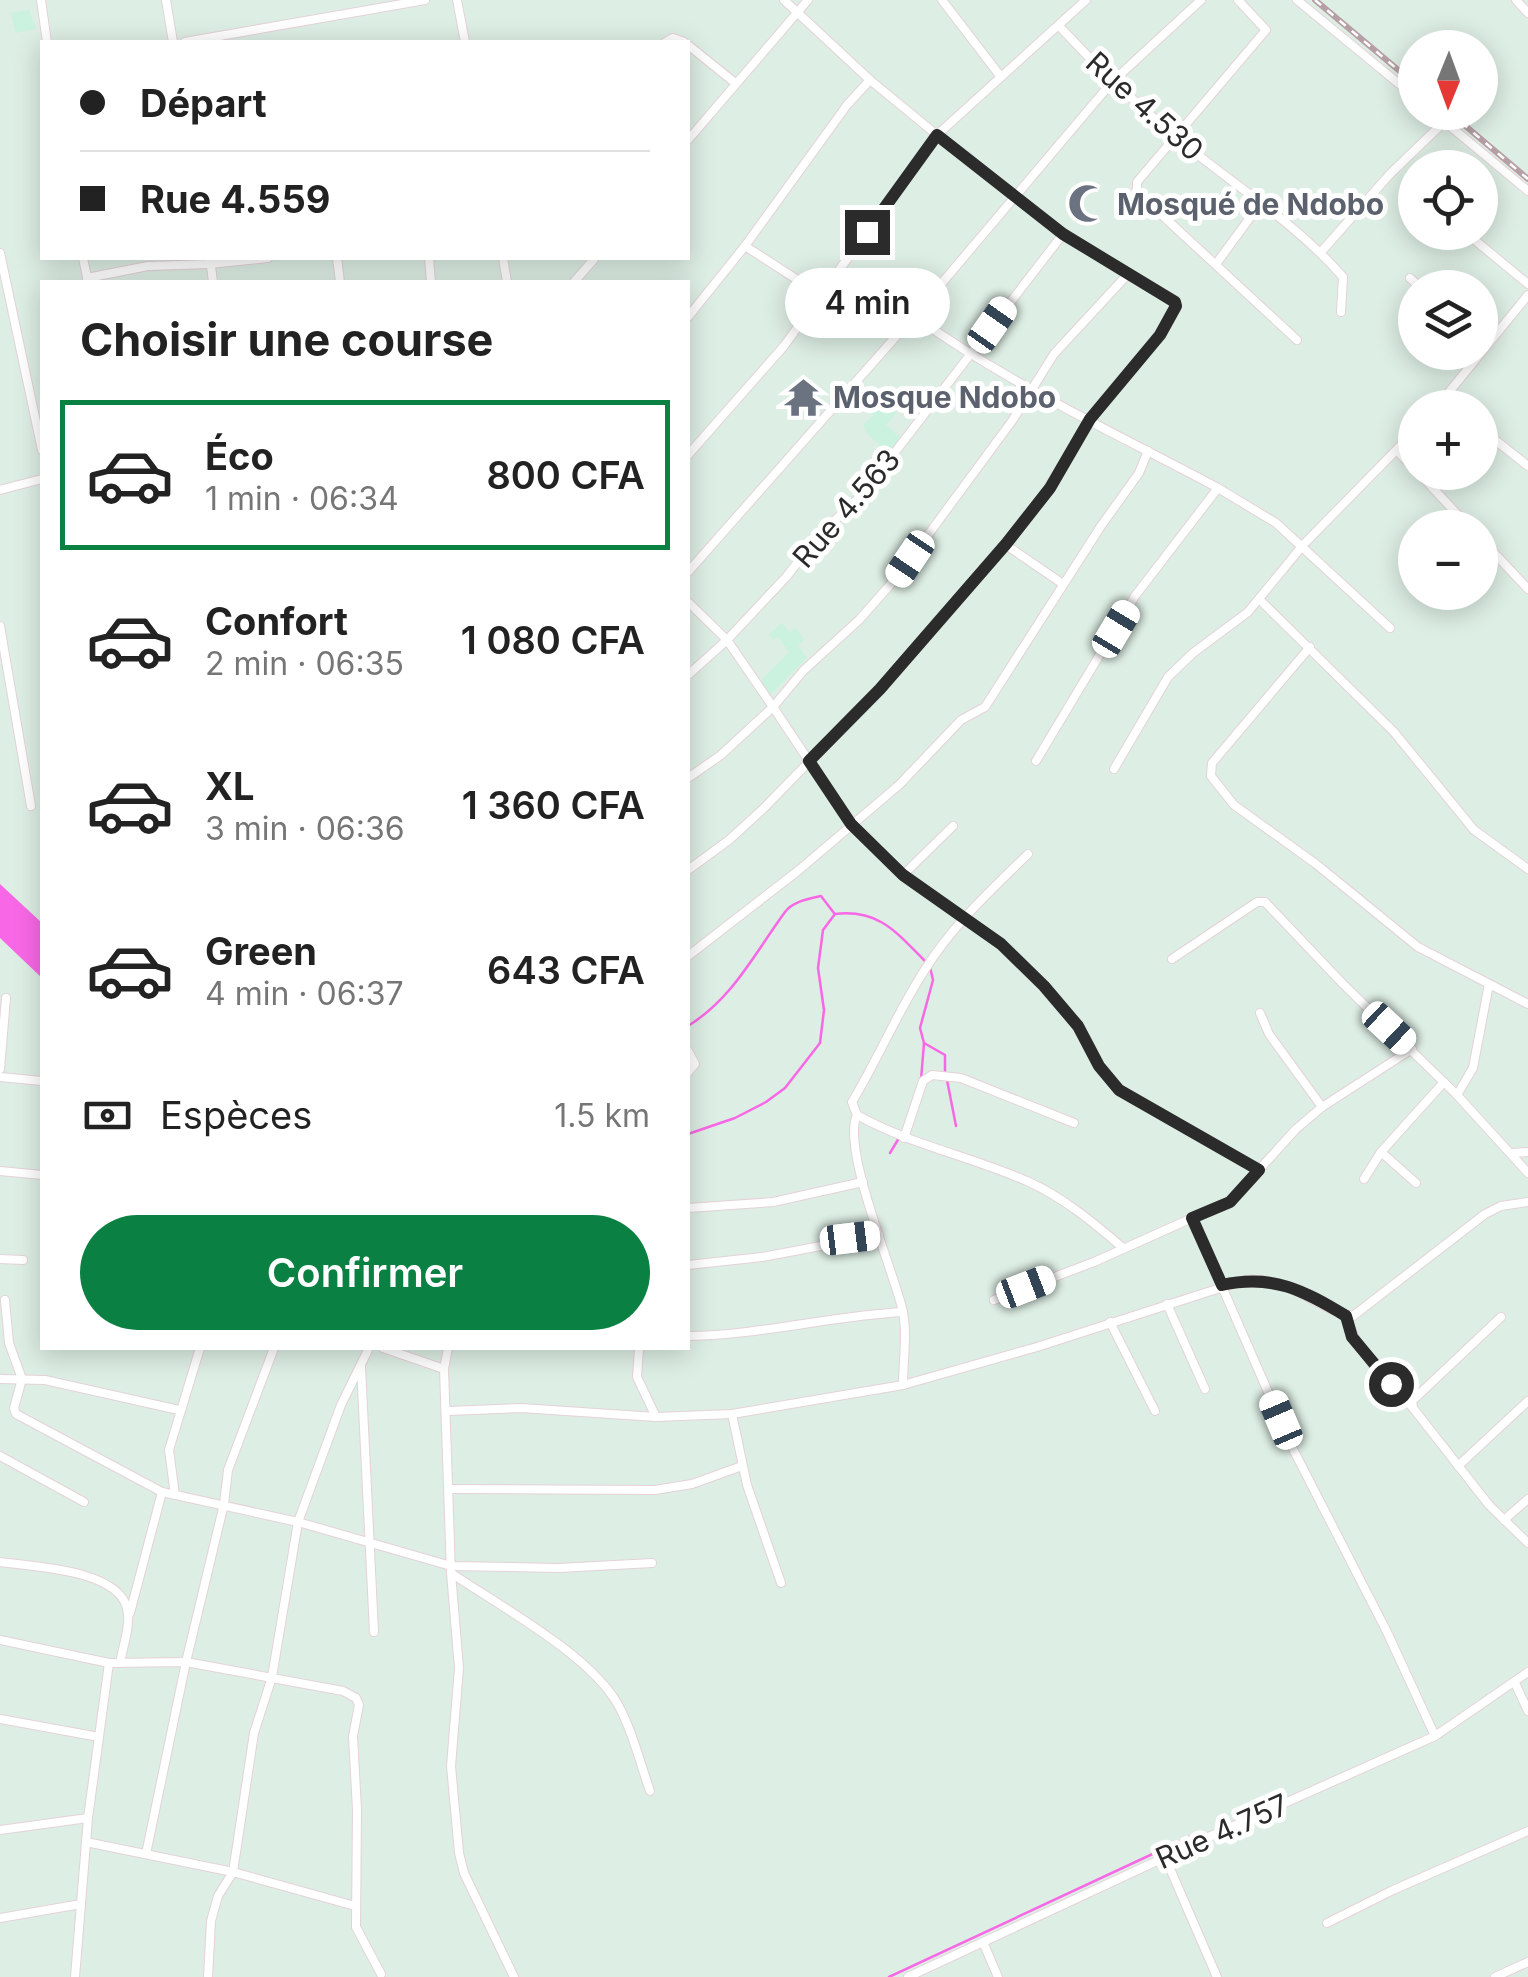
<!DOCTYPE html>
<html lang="fr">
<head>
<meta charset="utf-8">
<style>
  body { margin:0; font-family:Inter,sans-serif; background:#f6f6f6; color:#222; height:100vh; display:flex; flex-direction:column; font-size:38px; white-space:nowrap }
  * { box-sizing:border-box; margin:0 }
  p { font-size:32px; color:#767676 }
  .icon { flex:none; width:55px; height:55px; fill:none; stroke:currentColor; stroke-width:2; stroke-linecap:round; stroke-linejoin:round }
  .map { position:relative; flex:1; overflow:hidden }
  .panel { position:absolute; left:40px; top:280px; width:650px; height:1070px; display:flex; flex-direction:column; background:#fff; border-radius:0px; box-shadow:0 5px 25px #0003 }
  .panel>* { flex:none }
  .top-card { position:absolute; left:40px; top:40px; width:650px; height:220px; border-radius:0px; box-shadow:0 5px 25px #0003; display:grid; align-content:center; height:220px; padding:0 40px; background:#fff }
  .needle { width:65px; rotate:181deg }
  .buttons { position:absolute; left:1398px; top:30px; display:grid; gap:20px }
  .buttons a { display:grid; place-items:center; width:100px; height:100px; border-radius:50%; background:#fff; box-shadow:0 5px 25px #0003; font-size:50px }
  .end { position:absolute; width:45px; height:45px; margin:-22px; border:12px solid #2b2b2b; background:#fff; box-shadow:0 0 0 5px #fff }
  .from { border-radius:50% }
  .bubble { position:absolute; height:70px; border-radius:35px; background:#fff; box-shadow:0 5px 25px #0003; font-size:32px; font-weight:600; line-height:70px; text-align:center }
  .car { position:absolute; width:30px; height:60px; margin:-30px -15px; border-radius:12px; box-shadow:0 0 8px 2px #0007; background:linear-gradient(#fff 24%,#345 0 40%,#fff 0 76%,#345 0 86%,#fff 0) }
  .top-card b { display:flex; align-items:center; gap:35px; height:95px; font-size:38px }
  .top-card b+b { border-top:2px solid #e0e0e0 }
  .top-card i { width:25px; height:25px; background:#222 }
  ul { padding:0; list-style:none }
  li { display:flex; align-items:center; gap:30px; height:150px; margin:0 20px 15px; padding:0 20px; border:5px solid transparent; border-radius:0px }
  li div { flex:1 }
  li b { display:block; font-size:38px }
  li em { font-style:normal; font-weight:600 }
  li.on { border-color:#0b8043 }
  li>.icon { width:90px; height:90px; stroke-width:1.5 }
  h2 { padding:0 40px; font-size:45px; line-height:120px }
  .pay { display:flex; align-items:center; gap:25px; height:110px; padding:0 40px; font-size:38px }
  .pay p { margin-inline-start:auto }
  .cta { display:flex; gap:20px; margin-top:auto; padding:20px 40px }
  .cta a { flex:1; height:115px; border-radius:60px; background:#0b8043; color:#fff; font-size:40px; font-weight:600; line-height:115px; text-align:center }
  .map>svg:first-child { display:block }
  .education { fill:#cbf1df }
  .water { fill:#f868e6 }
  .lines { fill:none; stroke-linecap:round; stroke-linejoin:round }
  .stream { stroke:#f868e6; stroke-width:2.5 }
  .street-casing { stroke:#e5d2d8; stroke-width:10 }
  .street { stroke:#fff; stroke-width:8 }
  .rail-casing { stroke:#b79fa6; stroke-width:6 }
  .rail { stroke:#fff; stroke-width:2.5; stroke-dasharray:8; stroke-linecap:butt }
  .route { stroke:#2b2b2b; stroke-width:12 }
  .labels { text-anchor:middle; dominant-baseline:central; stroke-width:10; stroke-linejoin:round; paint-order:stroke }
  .street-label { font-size:30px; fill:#2b2b2b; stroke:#fff }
  .worship-label { font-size:30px; font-weight:bold; fill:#5b616d; stroke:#fff; text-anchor:start }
</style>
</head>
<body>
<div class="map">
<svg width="1528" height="1977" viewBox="0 0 1528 1977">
  <rect width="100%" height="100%" fill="#ddeee4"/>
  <g class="education">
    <path d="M29,10L36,29L15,33L11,13Z"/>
    <path d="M858,386L896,413L886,425L902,439L889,454L866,432L863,425L874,415L849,397Z"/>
    <path d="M782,623L790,632L796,628L804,640L798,645L807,658L771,694L762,683L763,678L789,652L778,637L773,640L769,634Z"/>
  </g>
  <path class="water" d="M0,884L42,923V978L0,938Z"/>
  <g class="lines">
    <g class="stream">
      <path d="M688,1026C733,998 755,953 785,912C793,901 809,899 821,896L834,913"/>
      <path d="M924,1043L945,1055V1072"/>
      <path d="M921,1080L924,1043L920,1028L933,980L930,967"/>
      <path d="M947,1080L956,1126"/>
      <path d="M688,1134L735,1118L766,1102L785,1088L820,1043L824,1010L818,968L823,930L835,914C879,909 896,932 925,961"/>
      <path d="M890,1153L899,1138"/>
      <path d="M889,1977L1189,1837"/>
    </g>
    <defs>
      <g id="street">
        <path d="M41,0L47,42"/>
        <path d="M166,0L173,42"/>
        <path d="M457,0L465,42"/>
        <path d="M942,0L1001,77"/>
        <path d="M1238,0L1266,30L1137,182V192L1297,340"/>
        <path d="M1297,0L1415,97"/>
        <path d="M1516,0L1528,13"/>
        <path d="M1059,26C1096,66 1135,103 1177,138C1232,184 1296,223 1343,277L1341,312"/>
        <path d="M185,42L425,0"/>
        <path d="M666,42L673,38L684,42"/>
        <path d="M688,45L734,82"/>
        <path d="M1433,112L1528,191"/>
        <path d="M688,140L808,0"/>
        <path d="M1465,232L1528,284"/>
        <path d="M745,246L821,295"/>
        <path d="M1321,252L1390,174L1444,122"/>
        <path d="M0,253L42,450"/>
        <path d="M83,258L88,282"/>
        <path d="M210,258L213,282"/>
        <path d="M337,258L340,282"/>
        <path d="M429,258L431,282"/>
        <path d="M503,258L507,282"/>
        <path d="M1216,264L1260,204"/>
        <path d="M1128,274L1054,354L1012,421L897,577L859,620L804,670L773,707L851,824L903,875L1001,945L1044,986L1078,1026L1099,1066L1119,1090L1259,1170"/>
        <path d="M87,278L148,266L210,264L268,258"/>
        <path d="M1410,278L1421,288"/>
        <path d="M574,282L595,258"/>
        <path d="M914,316C1009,384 1115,433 1218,488L1135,596L1036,761"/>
        <path d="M688,317L745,246L847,105L870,80"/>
        <path d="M1446,397L1457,408"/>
        <path d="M1436,408L1528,295"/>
        <path d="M1480,428L1528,466"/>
        <path d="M1397,451L1415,469"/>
        <path d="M688,455L784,346L937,135L870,80L784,0"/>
        <path d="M1418,472L1470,528"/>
        <path d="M1218,488L1276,523L1390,628"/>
        <path d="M0,490L42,479"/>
        <path d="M1480,538L1528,589"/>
        <path d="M1006,545L1063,584"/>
        <path d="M688,572L914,316L1112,82L1201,0"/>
        <path d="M1259,599L1394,732L1474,830L1528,869"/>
        <path d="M688,602L727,640L773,707L721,755L688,778"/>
        <path d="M0,626L31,806"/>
        <path d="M1310,647L1212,763L1211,776L1234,805L1316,864L1418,947L1528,1004"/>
        <path d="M688,675L727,640L787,576L817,537L862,495L1063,234"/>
        <path d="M1114,769L1168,677L1193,653L1248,612L1303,545L1415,431"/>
        <path d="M688,870L729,840L763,809L880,689L1006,545L1050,488L1089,419L1160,335L1175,310V302L1063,234L937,135L1086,0"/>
        <path d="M903,875L953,826"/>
        <path d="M688,956L799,870L899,785L961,720L985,707L1101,526L1139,473L1148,451"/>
        <path d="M1172,959L1257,902H1265L1343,984L1457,1095L1528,1173"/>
        <path d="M1260,1013L1269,1034L1322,1107"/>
        <path d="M688,1051L695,1064L688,1072"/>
        <path d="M0,1069L6,998"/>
        <path d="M0,1077L42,1081"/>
        <path d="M1457,1095L1473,1068L1489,984"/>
        <path d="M857,1115L852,1102C878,1059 897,1013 924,971C952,926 990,891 1028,854"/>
        <path d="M904,1138L923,1081L932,1075L961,1078L1074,1123"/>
        <path d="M1381,1152L1416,1183"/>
        <path d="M1512,1153L1528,1152"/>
        <path d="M0,1171L42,1175"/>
        <path d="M1364,1179L1381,1152L1444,1082"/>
        <path d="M688,1208L773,1202L863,1182"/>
        <path d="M1192,1218L1230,1202L1296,1129L1322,1107L1412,1049"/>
        <path d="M0,1259L23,1260"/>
        <path d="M688,1265L762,1257L879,1235"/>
        <path d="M5,1300L9,1343L22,1379L14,1408L16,1414L162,1492L298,1522L451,1566L559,1568L652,1563"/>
        <path d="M994,1300L1094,1262L1192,1218L1293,1449L1387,1632L1435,1736"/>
        <path d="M1167,1304L1205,1389"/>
        <path d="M1346,1315C1357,1354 1386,1379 1413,1408"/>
        <path d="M1501,1317L1412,1401L1413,1408L1489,1505L1528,1543"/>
        <path d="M1110,1322L1155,1411"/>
        <path d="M688,1336C761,1335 830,1316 903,1312"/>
        <path d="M383,1348L444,1369"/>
        <path d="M448,1348L444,1369L451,1573L459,1668L451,1766L459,1853L464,1873L514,1977"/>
        <path d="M639,1348L637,1377L656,1417"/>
        <path d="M361,1367L374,1632"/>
        <path d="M0,1379L45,1380L179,1410"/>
        <path d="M903,1385C903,1361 908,1331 902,1308C893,1270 841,1147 857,1115C911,1145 973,1157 1029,1182C1064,1198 1094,1223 1123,1248"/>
        <path d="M448,1411L521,1408L656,1417L732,1414L903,1385L1037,1347L1245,1280C1295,1277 1313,1309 1353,1316L1485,1214L1501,1206L1528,1202"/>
        <path d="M732,1414L747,1485L781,1583"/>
        <path d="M0,1456L84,1502"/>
        <path d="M1458,1466L1528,1401"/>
        <path d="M449,1489L655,1490L692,1484L742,1466"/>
        <path d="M175,1495L169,1450L200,1348"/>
        <path d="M1504,1520L1528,1499"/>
        <path d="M0,1562C33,1567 117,1569 127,1608C131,1625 123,1646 120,1663"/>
        <path d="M451,1573C498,1605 589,1654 617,1703C632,1729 640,1763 650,1791"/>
        <path d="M130,1613L162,1492"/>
        <path d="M0,1640L109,1663L186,1662L343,1691L356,1698L359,1705L353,1736L357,1810L356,1927L381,1974"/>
        <path d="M1515,1683L1528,1711"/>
        <path d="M0,1719L99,1737"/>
        <path d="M0,1830L88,1818"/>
        <path d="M86,1842L233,1872L355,1906"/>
        <path d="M146,1854L186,1662L224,1504L228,1470L274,1348"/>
        <path d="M1165,1857L1217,1977"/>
        <path d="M0,1918L81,1904"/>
        <path d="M1327,1923L1393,1890L1528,1831"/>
        <path d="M983,1942L998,1977"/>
        <path d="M75,1977L88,1818L109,1663"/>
        <path d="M208,1977L211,1921L218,1896L233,1872L254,1733L272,1677L298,1522L341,1405L369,1348"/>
        <path d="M908,1977L1202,1840L1435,1736L1528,1672"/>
        <path d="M1495,1977L1528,1962"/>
      </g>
    </defs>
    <use href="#street" class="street-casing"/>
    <use href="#street" class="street"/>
    <defs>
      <g id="rail">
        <path d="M1315,0L1415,84"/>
        <path d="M1449,112L1528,179"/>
      </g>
    </defs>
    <use href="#rail" class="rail-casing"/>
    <use href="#rail" class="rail"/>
  </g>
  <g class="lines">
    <path class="route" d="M867,232L937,135L1063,234L1175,302L1176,306L1160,335L1090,419L1050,488L1006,544L880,689L809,761L851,824L903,875L1001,944L1044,986L1078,1026L1099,1066L1119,1090L1259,1170L1230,1202L1192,1218L1222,1285C1273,1274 1303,1290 1346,1316L1352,1337L1391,1384"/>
  </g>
  <defs>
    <symbol id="mosque-bare" viewBox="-9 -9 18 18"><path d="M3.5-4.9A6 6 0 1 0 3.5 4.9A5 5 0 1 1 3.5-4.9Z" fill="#6b7280" stroke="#fff" stroke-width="2.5" paint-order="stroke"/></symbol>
    <symbol id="temple-bare" viewBox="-9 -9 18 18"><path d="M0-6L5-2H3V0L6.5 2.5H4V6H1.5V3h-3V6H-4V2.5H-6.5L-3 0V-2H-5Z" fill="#6b7280" stroke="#fff" stroke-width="2.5" paint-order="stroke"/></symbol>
  </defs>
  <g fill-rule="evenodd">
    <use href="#mosque-bare" x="1060" y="176" width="55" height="55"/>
    <use href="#temple-bare" x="776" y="370" width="55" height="55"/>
  </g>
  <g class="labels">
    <g class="street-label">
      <text transform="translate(1145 106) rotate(42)">Rue 4.530</text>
      <text transform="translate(846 508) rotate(-49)">Rue 4.563</text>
      <text transform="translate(1222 1831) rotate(-24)">Rue 4.757</text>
    </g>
    <g class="worship-label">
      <text x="1117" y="204">Mosqué de Ndobo</text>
      <text x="833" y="397">Mosque Ndobo</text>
    </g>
  </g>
</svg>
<div class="buttons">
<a><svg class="needle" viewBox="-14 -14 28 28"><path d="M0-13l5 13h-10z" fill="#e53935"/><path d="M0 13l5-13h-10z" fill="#767676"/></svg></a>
<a><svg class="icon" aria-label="locate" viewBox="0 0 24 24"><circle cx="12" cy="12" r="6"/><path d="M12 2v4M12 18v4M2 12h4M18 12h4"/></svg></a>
<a><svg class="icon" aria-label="layers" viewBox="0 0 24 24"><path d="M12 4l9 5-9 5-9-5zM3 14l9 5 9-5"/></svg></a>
<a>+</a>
<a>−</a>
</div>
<i class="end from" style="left:1391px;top:1384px"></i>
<i class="end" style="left:867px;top:232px"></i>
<div class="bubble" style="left:785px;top:268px;width:165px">4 min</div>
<i class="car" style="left:992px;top:325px;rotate:35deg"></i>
<i class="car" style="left:910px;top:559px;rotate:214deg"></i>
<i class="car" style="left:1116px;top:629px;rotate:31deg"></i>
<i class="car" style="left:1389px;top:1028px;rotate:133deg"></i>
<i class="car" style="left:850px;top:1238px;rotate:83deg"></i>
<i class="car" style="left:1026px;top:1287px;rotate:69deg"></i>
<i class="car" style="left:1281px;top:1420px;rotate:337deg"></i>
<div class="top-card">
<b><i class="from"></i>Départ</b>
<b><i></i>Rue 4.559</b>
</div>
<section class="panel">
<h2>Choisir une course</h2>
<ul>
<li class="on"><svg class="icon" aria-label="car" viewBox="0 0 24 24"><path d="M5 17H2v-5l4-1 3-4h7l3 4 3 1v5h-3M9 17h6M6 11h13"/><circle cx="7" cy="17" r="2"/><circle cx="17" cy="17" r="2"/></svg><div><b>Éco</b><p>1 min · 06:34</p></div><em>800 CFA</em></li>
<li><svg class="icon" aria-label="car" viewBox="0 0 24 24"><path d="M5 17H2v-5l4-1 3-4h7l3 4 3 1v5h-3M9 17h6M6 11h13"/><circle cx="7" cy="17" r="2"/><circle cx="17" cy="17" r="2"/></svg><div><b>Confort</b><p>2 min · 06:35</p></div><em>1 080 CFA</em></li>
<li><svg class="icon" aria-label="car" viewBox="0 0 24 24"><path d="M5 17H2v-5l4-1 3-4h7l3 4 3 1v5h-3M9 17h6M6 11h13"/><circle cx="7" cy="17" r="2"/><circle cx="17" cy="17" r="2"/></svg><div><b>XL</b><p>3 min · 06:36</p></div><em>1 360 CFA</em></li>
<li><svg class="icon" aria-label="car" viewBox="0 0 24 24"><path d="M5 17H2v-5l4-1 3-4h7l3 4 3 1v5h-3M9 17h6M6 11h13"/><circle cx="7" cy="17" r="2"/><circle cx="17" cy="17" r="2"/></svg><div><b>Green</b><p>4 min · 06:37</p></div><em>643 CFA</em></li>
</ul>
<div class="pay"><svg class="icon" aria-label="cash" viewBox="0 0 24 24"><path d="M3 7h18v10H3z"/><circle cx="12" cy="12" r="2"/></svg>Espèces<p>1.5 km</p></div>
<div class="cta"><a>Confirmer</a></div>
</section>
</div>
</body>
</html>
